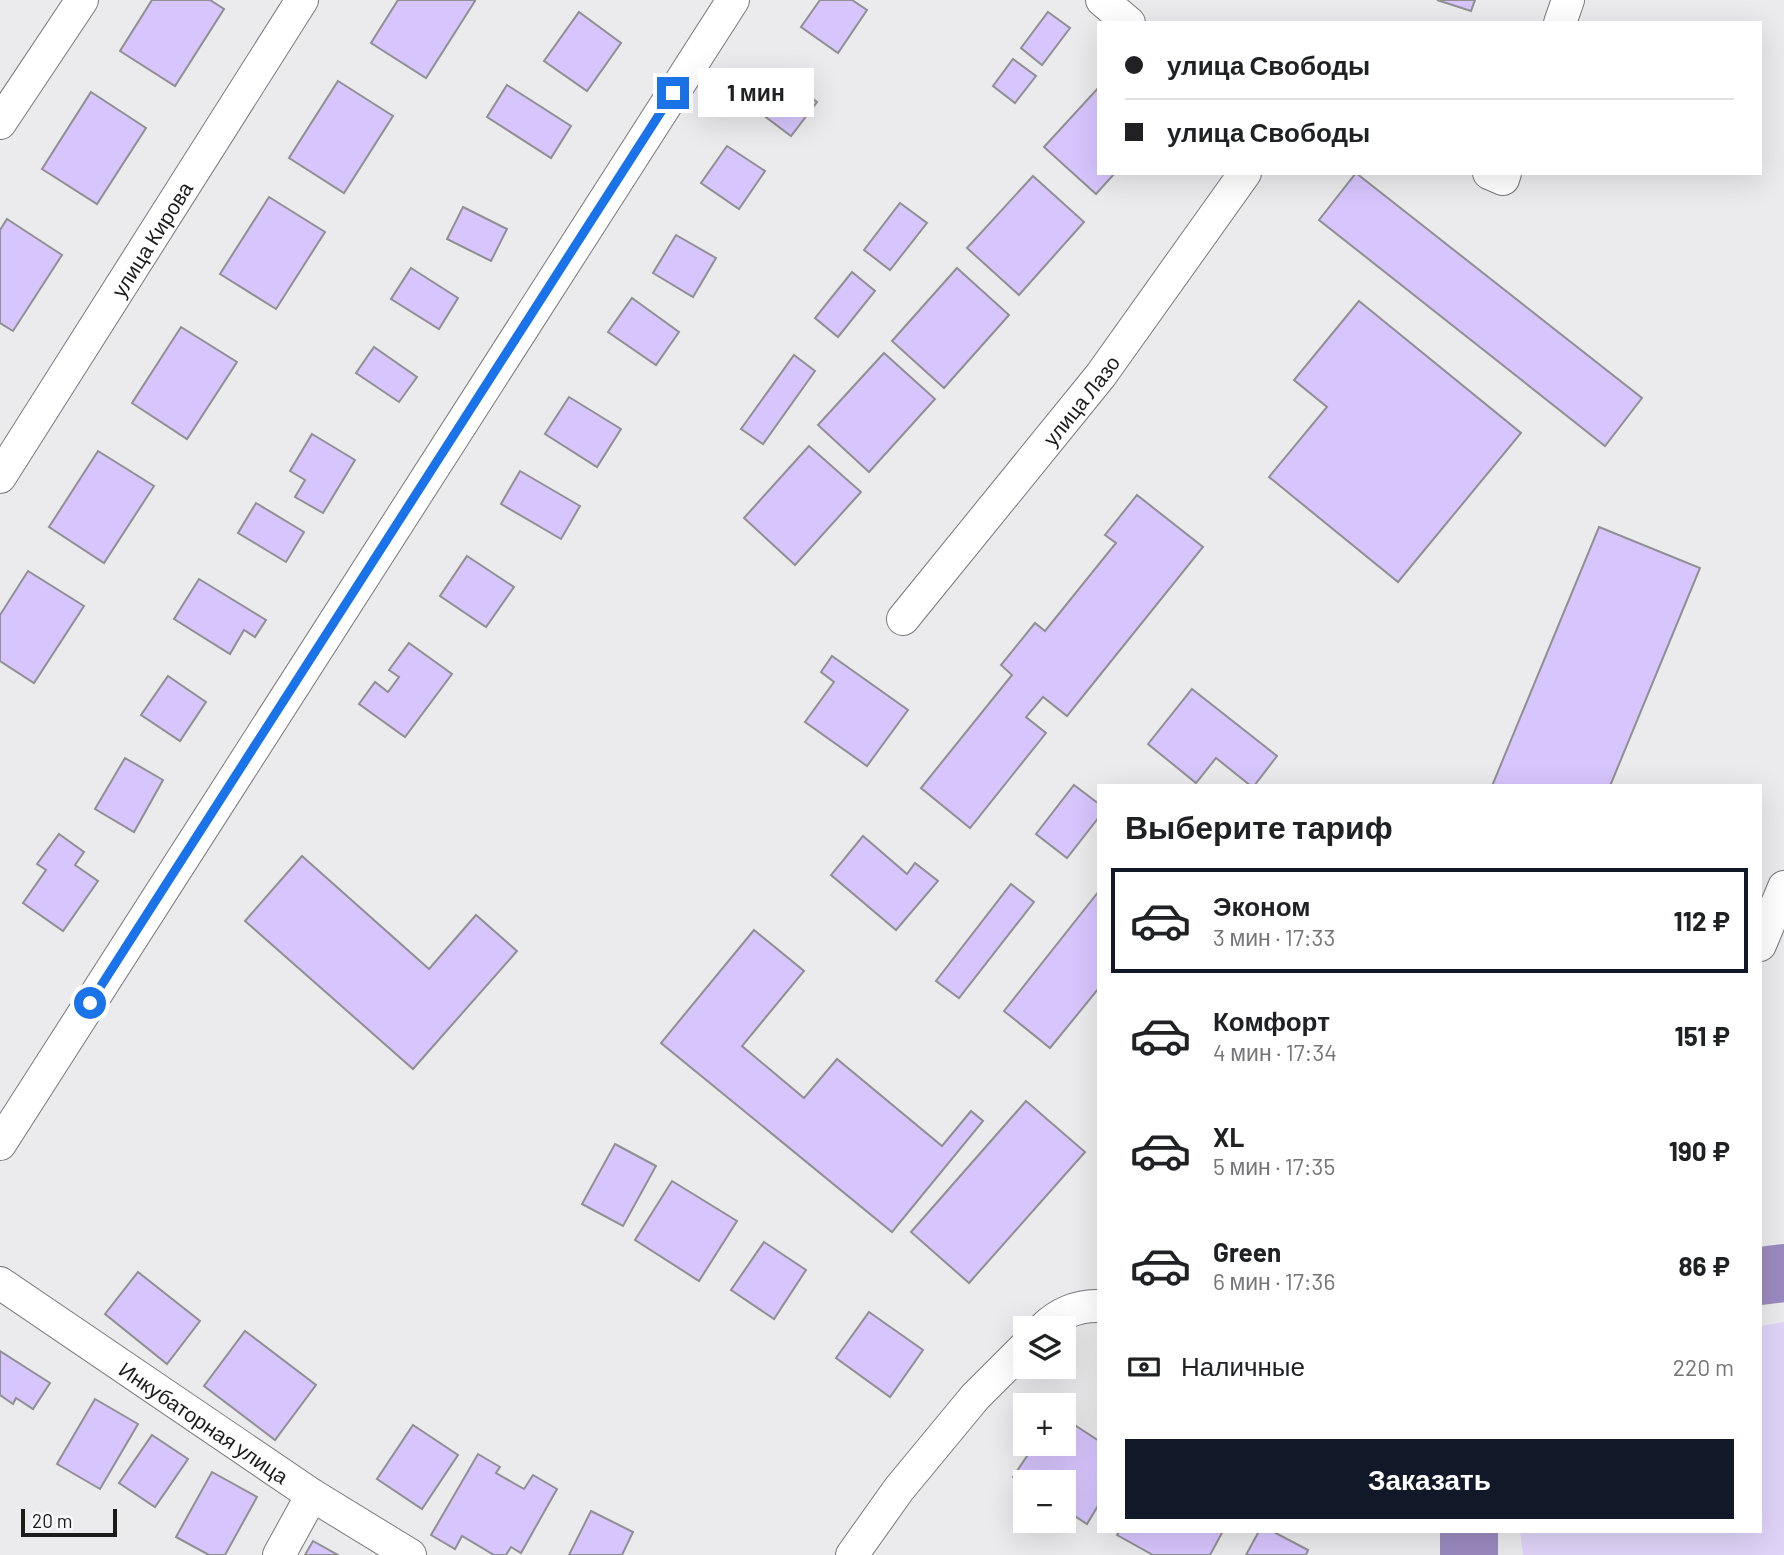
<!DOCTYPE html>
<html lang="ru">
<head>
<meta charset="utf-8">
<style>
  body { margin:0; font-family:Barlow,sans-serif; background:#f2f2f2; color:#202124; height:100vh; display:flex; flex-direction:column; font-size:26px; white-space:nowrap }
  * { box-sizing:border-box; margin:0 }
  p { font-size:23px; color:#757577 }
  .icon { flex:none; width:38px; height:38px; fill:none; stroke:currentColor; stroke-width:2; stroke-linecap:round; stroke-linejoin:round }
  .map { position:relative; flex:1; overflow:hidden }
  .sheet { position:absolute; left:1097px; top:784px; width:665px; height:749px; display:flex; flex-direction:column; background:#fff; border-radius:0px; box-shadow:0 7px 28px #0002 }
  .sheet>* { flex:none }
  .hud { position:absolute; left:1097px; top:21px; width:665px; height:154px; border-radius:0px; box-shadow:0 7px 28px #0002; display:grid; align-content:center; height:154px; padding:0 28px; background:#fff }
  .controls { position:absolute; left:1013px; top:1316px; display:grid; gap:14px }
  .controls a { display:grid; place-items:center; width:63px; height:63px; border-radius:0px; background:#fff; box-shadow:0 7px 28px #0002; font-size:35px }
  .scale { position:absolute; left:21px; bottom:18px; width:96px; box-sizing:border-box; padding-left:7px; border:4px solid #1b1b1c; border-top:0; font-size:19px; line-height:24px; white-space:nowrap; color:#1b1b1c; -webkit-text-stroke:5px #f8f7fb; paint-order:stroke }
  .end { position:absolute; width:32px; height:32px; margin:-16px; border:9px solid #1a73e8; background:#fff; box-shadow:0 0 0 4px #fff }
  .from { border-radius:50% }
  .bubble { position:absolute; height:49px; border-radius:0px; background:#fff; box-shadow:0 7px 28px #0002; font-size:23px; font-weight:700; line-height:49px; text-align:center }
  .hud b { display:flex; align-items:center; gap:24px; height:66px; font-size:26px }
  .hud b+b { border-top:2px solid #e0e0e0 }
  .hud i { width:18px; height:18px; background:#202124 }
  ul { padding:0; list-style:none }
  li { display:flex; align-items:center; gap:21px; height:105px; margin:0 14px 10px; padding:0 14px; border:4px solid transparent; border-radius:0px }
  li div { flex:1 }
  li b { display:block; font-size:26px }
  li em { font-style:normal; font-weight:700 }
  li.active { border-color:#111827 }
  li>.icon { width:63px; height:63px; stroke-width:1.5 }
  h2 { padding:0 28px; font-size:32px; line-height:84px }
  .pay { display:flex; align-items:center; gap:18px; height:77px; padding:0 28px; font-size:26px }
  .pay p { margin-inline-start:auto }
  .primary-button { display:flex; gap:14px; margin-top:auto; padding:14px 28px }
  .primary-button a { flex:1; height:80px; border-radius:0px; background:#111827; color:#fff; font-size:28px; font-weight:700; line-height:80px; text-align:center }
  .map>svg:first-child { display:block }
  .green { fill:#dfd4f8 }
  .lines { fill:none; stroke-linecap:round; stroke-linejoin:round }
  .river { stroke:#9b8abf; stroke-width:58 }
  .building { fill:#d7c5fd; stroke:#908f92; stroke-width:2 }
  .minor-casing { stroke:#79787b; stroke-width:34 }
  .minor { stroke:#fff; stroke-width:32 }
  .route { stroke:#1a73e8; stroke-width:9 }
  .labels { text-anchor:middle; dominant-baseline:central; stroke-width:6; stroke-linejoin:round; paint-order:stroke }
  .street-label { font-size:21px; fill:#1b1b1c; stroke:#f8f7fb }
</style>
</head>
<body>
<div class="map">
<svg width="1784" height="1555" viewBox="0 0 1784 1555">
  <rect width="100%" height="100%" fill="#ebeaed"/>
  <path class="green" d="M1784,1322V1555H1523L1520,1531H1760L1761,1326Z"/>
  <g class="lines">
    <g class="river">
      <path d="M1760,1276L1784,1273"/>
      <path d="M1469,1555V1531"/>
    </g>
  </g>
  <g class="building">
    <path d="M152,0H210L224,9L175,86L120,51Z"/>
    <path d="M398,0H473L475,1L426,78L371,43Z"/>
    <path d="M820,0H852L867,10L838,53L801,27Z"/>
    <path d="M1437,0H1475L1471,11Z"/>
    <path d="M579,12L621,43L587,91L544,61Z"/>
    <path d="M1048,12L1070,28L1042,65L1021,48Z"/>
    <path d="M1013,59L1036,76L1015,103L993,86Z"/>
    <path d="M777,72L817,102L791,136L751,106Z"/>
    <path d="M338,81L393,116L344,193L289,158Z"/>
    <path d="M507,85L571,126L551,158L487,117Z"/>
    <path d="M1099,87V173H1115L1096,194L1044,147Z"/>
    <path d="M91,92L146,128L97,204L42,169Z"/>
    <path d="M727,146L765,171L739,209L701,183Z"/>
    <path d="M1356,173L1642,398L1605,446L1319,220Z"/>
    <path d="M1033,176L1084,222L1019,295L967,248Z"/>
    <path d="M269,197L325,232L276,309L220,274Z"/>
    <path d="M900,203L927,223L890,270L864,250Z"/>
    <path d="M463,207L507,229L491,261L447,239Z"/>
    <path d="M7,219L62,255L13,331L0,323V230Z"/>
    <path d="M676,235L716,258L693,297L653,273Z"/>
    <path d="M411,268L458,298L439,329L391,299Z"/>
    <path d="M957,268L1009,315L944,388L892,341Z"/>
    <path d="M852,272L875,291L838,337L815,318Z"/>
    <path d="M632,298L679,332L656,365L608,332Z"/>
    <path d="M1359,301L1521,433L1398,582L1269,477L1327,407L1294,380Z"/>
    <path d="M181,327L237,362L187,439L132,403Z"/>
    <path d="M374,347L417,377L399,402L356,373Z"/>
    <path d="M884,353L935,399L869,472L818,425Z"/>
    <path d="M794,355L815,371L763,444L741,429Z"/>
    <path d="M569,397L621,429L597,467L545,434Z"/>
    <path d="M312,434L355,460L323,513L295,497L305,480L290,471Z"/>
    <path d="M809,446L861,492L795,565L744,518Z"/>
    <path d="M98,451L154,486L104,563L49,527Z"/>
    <path d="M520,471L580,506L561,539L501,504Z"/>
    <path d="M1137,495L1203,547L1067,716L1043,697L1026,717L1046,733L970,828L921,788L1012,675L1001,665L1035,623L1045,631L1116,543L1105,535Z"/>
    <path d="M256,503L304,532L286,562L238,533Z"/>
    <path d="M1599,527L1700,568L1610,786H1492Z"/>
    <path d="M467,556L514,587L486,627L440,596Z"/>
    <path d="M28,571L84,606L34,683L0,661V615Z"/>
    <path d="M199,579L266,620L255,637L244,630L230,654L174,619Z"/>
    <path d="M409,643L452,674L405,737L359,704L375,682L388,692L399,677L389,670Z"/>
    <path d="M832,656L908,710L867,766L805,722L834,682L821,672Z"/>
    <path d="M168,676L206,702L180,741L141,715Z"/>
    <path d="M1192,689L1277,756L1254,786H1251L1216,758L1196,783L1148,744Z"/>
    <path d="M125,758L163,780L134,832L95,809Z"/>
    <path d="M1074,785L1099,804V817L1067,858L1036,834Z"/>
    <path d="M59,834L84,852L75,865L98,881L63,931L23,903L46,870L37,864Z"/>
    <path d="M863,836L907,874L915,863L938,881L896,930L831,875Z"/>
    <path d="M302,856L429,969L476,915L517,951L413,1069L245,921Z"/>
    <path d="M1011,884L1034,902L959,998L936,981Z"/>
    <path d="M1099,891V988L1050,1048L1004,1011Z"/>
    <path d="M754,930L804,971L742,1046L804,1098L837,1059L942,1146L971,1111L983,1121L892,1232L661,1043Z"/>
    <path d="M1026,1101L1085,1152L969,1283L911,1232Z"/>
    <path d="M615,1144L656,1166L623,1226L582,1204Z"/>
    <path d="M672,1181L737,1221L699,1281L635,1240Z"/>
    <path d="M764,1242L806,1270L774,1319L731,1290Z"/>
    <path d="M138,1272L200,1321L167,1364L105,1314Z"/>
    <path d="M869,1312L923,1350L890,1397L836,1358Z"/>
    <path d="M245,1331L316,1385L275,1440L204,1386Z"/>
    <path d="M0,1351L50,1383L33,1409L16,1398L13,1404L0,1395Z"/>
    <path d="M95,1399L138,1424L100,1489L57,1464Z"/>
    <path d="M1064,1418L1099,1441V1504L1087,1524L1064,1509V1482H1026V1485L1013,1477L1035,1444H1064Z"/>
    <path d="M413,1425L458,1455L422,1509L377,1479Z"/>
    <path d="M152,1435L188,1459L155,1507L119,1483Z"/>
    <path d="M478,1454L500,1467L496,1473L524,1489L533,1475L557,1489L521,1553L511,1547L506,1555H494L462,1536L455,1549L431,1535Z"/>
    <path d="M212,1472L257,1497L225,1555H209L176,1537Z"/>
    <path d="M591,1511L633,1532L622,1555H569Z"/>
    <path d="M1120,1531H1223L1210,1555H1153L1117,1535Z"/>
    <path d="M1259,1531H1272L1308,1550L1306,1555H1246Z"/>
    <path d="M313,1541L338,1555H305Z"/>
  </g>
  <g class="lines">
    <defs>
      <g id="minor">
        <path d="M1102,0L1129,23"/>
        <path d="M1560,23L1568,0"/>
        <path d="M0,123L82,0"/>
        <path d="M1489,173L1503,179L1505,173"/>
        <path id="s1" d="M0,477L302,0"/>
        <path id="s2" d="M903,619L1101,375L1245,173"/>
        <path d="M1760,945L1784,887"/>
        <path d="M0,1144L733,0"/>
        <path id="s3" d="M0,1283L312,1495L410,1555"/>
        <path d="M1044,1328C1058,1314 1078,1305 1099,1306"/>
        <path d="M279,1555L312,1495"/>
        <path d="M852,1555L899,1489L975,1397L1026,1346"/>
      </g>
    </defs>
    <use href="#minor" class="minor-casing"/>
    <use href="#minor" class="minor"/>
  </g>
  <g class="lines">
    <path class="route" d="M90,1003L673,93"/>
  </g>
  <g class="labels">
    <g class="street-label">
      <text stroke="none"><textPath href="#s1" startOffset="282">улица Кирова</textPath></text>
      <text stroke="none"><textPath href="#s2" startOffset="282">улица Лазо</textPath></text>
      <text stroke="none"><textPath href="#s3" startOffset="247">Инкубаторная улица</textPath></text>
    </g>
  </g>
</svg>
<div class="controls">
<a><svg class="icon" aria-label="layers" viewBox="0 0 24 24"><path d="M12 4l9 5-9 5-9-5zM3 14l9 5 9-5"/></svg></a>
<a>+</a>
<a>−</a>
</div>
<div class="scale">20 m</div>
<i class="end from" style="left:90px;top:1003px"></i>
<i class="end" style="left:673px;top:93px"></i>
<div class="bubble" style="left:698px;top:68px;width:116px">1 мин</div>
<div class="hud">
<b><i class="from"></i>улица Свободы</b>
<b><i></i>улица Свободы</b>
</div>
<section class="sheet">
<h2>Выберите тариф</h2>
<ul>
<li class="active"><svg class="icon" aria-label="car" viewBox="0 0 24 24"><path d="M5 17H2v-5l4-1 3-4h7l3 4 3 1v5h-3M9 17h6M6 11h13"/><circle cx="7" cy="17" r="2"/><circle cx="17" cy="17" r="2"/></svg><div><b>Эконом</b><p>3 мин · 17:33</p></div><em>112 ₽</em></li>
<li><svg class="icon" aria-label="car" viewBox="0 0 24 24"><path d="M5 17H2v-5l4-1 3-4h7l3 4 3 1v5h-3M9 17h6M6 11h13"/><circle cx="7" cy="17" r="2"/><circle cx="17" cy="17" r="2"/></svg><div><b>Комфорт</b><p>4 мин · 17:34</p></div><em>151 ₽</em></li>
<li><svg class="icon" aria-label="car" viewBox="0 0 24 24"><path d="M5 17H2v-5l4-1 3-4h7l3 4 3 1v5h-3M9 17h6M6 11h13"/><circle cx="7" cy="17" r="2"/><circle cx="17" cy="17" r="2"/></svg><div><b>XL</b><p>5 мин · 17:35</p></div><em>190 ₽</em></li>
<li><svg class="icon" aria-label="car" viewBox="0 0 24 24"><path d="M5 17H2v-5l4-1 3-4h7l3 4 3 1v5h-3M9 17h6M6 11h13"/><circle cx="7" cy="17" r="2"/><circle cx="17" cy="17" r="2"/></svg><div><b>Green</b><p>6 мин · 17:36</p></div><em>86 ₽</em></li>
</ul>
<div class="pay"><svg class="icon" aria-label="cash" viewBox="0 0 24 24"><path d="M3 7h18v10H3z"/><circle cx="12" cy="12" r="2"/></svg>Наличные<p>220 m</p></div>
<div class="primary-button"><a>Заказать</a></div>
</section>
</div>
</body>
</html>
